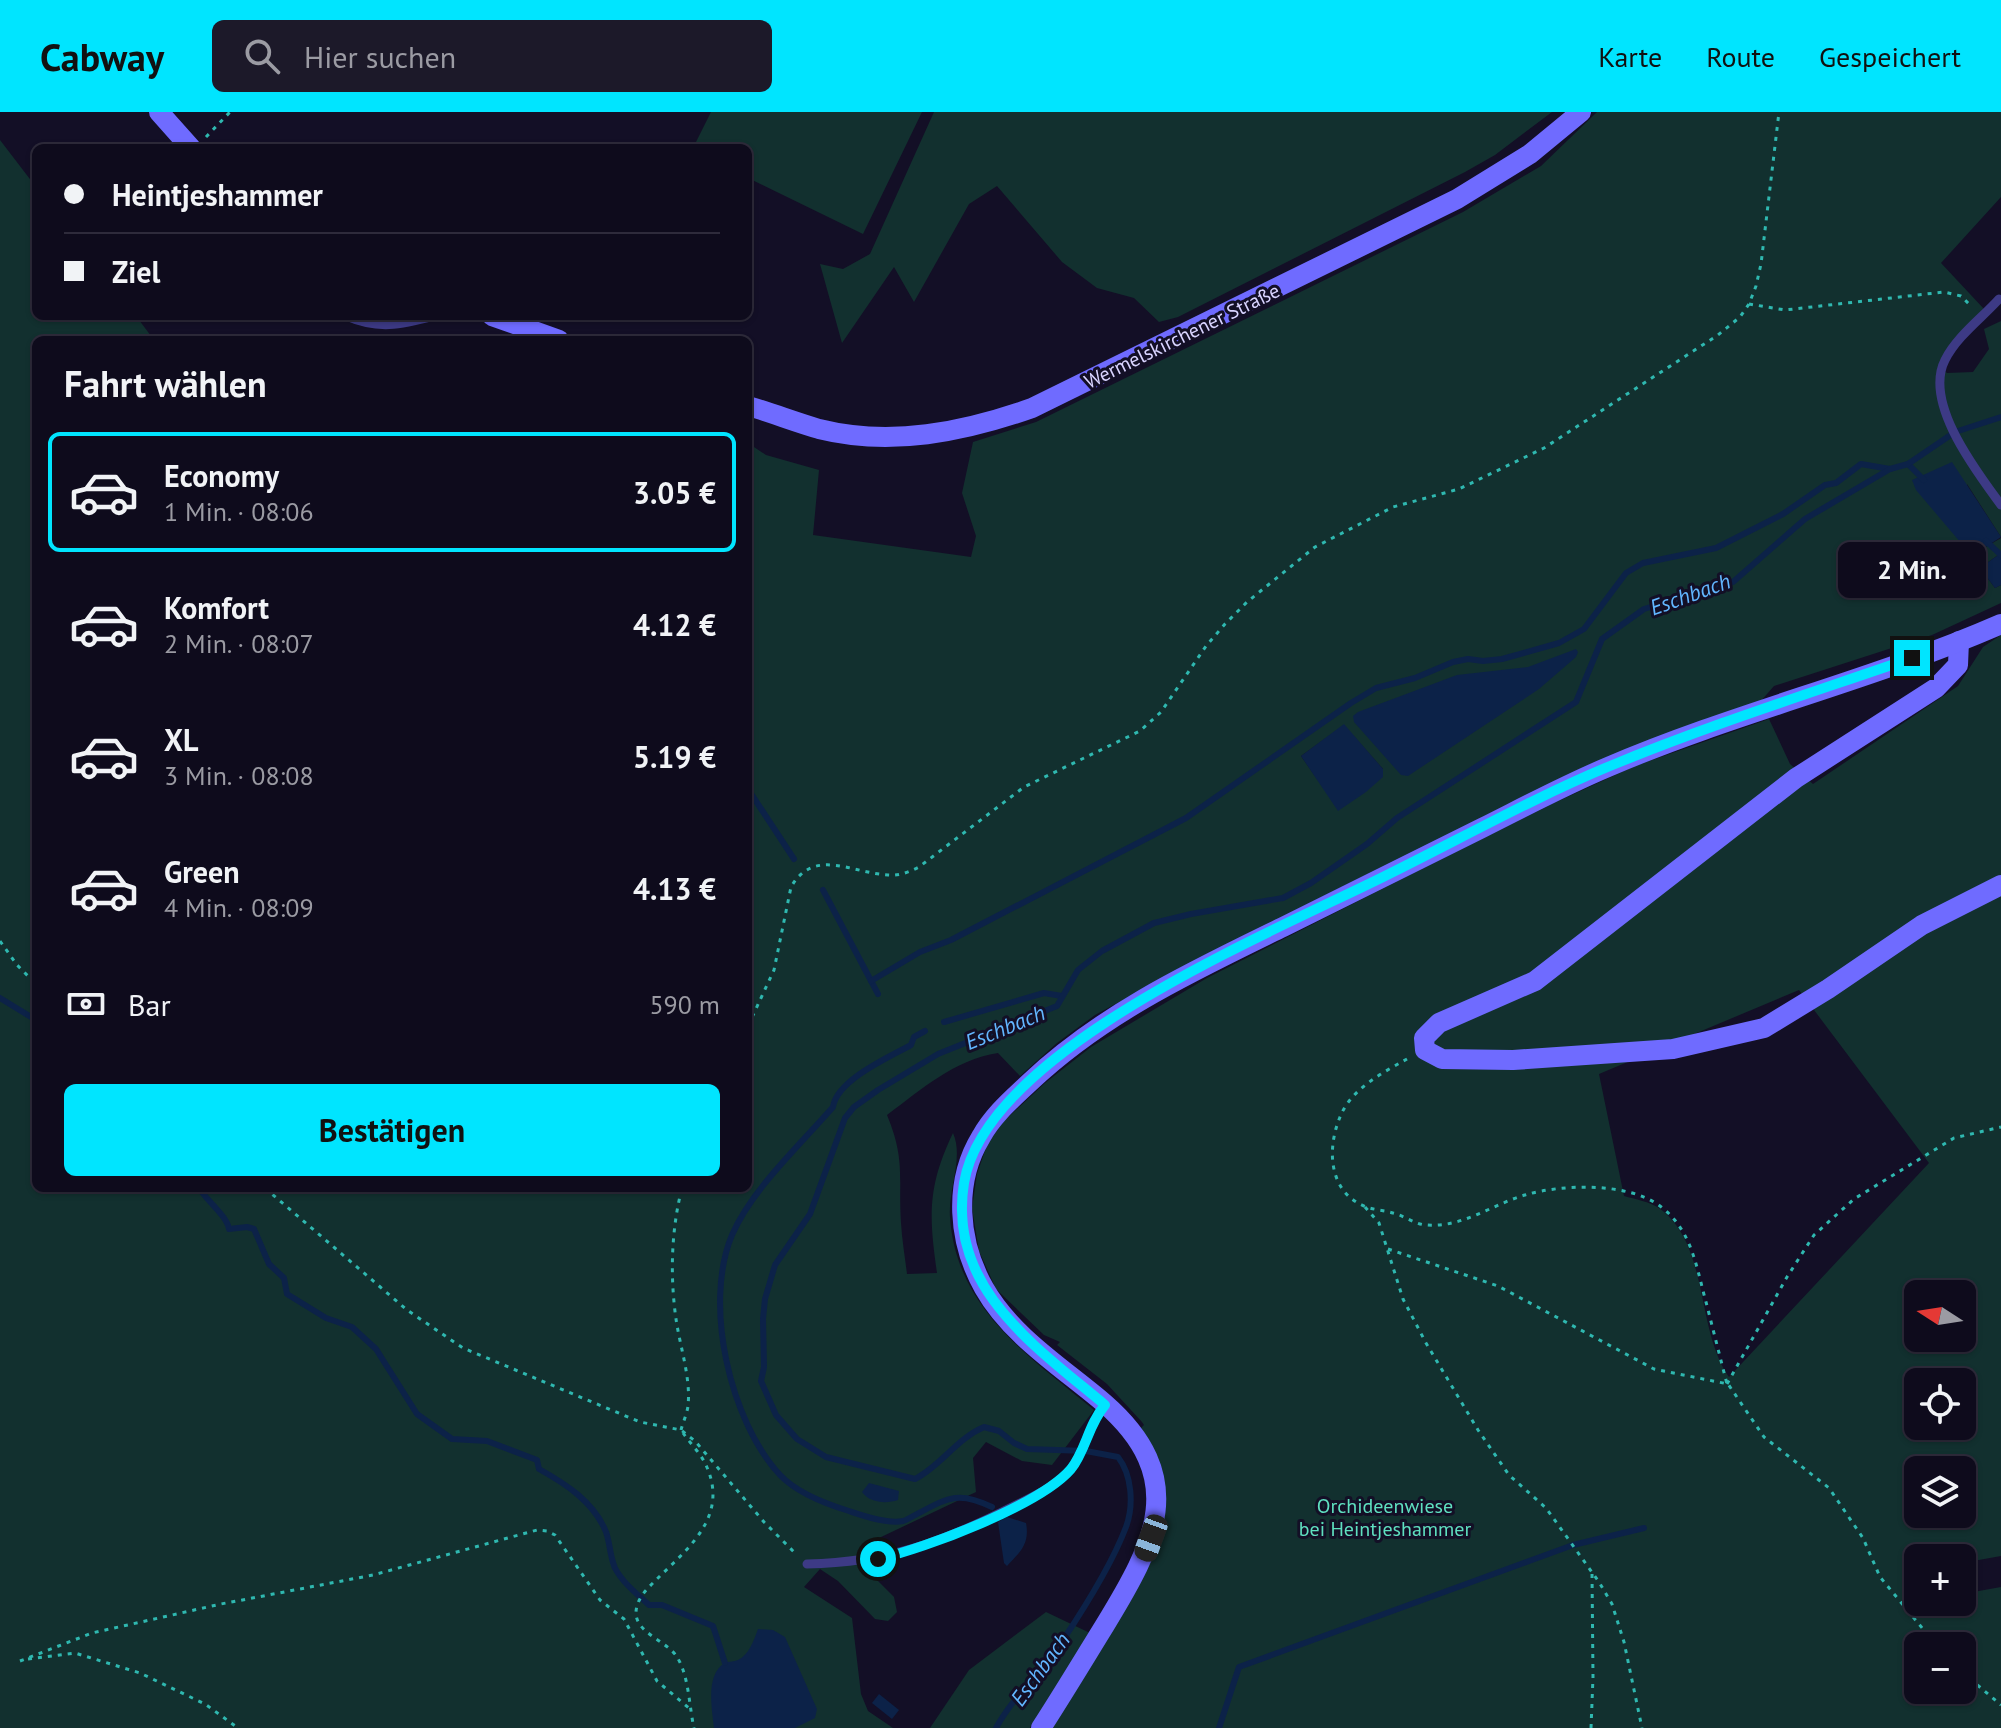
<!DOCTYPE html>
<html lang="de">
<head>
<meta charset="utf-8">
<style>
  body { margin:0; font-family:"PT Sans",sans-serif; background:#1c1929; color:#f1f3f6; height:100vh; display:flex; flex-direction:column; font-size:30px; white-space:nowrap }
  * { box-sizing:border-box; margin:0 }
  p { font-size:26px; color:#9b9ba3 }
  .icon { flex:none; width:44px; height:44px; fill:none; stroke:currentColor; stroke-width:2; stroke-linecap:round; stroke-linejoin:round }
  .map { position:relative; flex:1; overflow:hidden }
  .panel { position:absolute; left:32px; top:224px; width:720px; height:856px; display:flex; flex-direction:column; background:#0e0b1c; border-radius:12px; box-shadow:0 2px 6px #0004,0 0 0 2px #2e2b3b }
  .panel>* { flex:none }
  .banner { position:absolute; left:32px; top:32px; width:720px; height:176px; border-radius:12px; box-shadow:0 2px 6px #0004,0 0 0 2px #2e2b3b; display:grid; align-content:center; height:176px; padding:0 32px; background:#0e0b1c }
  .needle { width:52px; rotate:282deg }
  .buttons { position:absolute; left:1904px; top:1168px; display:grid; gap:16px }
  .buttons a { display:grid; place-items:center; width:72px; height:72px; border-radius:12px; background:#0e0b1c; box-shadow:0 2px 6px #0004,0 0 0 2px #2e2b3b; font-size:40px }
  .end { position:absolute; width:36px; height:36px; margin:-18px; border:10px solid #00e5ff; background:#111; box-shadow:0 0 0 4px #111 }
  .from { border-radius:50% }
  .bubble { position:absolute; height:56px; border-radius:12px; background:#0e0b1c; box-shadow:0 2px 6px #0004,0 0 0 2px #2e2b3b; font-size:26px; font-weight:700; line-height:56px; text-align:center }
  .car { position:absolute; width:24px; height:48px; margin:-24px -12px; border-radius:10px; box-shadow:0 0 6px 2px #0007; background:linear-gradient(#222 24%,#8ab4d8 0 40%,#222 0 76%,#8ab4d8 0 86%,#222 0) }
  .banner b { display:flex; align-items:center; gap:28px; height:76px; font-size:30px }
  .banner b+b { border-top:2px solid #2e2b3b }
  .banner i { width:20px; height:20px; background:#f1f3f6 }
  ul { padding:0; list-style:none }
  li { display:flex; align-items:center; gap:24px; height:120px; margin:0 16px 12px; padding:0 16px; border:4px solid transparent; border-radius:12px }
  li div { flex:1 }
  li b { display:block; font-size:30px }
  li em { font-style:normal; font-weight:700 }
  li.on { border-color:#00e5ff }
  li>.icon { width:72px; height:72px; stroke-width:1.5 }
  h2 { padding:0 32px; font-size:36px; line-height:96px }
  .pay { display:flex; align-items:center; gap:20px; height:88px; padding:0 32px; font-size:30px }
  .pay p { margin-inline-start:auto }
  .button { display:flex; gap:16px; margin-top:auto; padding:16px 32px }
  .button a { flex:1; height:92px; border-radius:12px; background:#00e5ff; color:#111; font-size:32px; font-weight:700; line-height:92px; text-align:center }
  header { display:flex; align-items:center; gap:48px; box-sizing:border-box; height:112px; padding:0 40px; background:#00e5ff; color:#111 }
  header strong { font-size:38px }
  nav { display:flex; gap:44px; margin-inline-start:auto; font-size:28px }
  .search { width:560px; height:72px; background:#1c1929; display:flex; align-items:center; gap:20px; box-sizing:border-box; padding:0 28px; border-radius:12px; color:#9b9ba3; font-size:30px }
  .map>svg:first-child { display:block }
  .green { fill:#12302f; fill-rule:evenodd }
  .water { fill:#0c2248 }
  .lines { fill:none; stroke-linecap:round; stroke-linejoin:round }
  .stream { stroke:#0c2248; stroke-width:6 }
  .path { stroke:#2fb8b0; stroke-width:3; stroke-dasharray:4 6; stroke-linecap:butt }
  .lane { stroke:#3d3a85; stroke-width:9 }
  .secondary { stroke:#6f6bff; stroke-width:20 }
  .route { stroke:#00e5ff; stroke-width:10 }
  .labels { text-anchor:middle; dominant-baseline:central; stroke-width:6; stroke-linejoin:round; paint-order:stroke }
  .street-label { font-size:20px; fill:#d9d4ff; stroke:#130f26 }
  .park-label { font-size:20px; fill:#5fe0c0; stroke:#130f26 }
  .water-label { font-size:22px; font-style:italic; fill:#62b6ff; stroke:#130f26 }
</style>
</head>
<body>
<header>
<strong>Cabway</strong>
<div class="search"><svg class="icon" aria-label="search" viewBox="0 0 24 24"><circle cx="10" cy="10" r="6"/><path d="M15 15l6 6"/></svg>Hier suchen</div>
<nav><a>Karte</a><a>Route</a><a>Gespeichert</a></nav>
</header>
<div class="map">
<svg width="2001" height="1616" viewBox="0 0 2001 1616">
  <rect width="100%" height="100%" fill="#130f26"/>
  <g class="green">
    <path d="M711,0H922L863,122L748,66V36H693Z"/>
    <path d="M934,0H1552L1495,43L1465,60L1178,205L1159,210L1134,186L1097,176L1062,150L997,74L969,92L914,190L894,155L842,231L820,152L843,157L870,142Z"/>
    <path d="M1597,0H2001V85L1941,151L1984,197L1939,254L1947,261L1973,260L1989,237L1984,217L2001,209V425L1967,372L1972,443L2001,426V441L1980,456L1995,476L2001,473V491L1932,523L1774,574L1760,590L1653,627L1212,840L1095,903L1057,931L1020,964L998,941C954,948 922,977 887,1003C906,1049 898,1065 901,1111C902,1128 905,1145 907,1162L937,1161C929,1105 927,1075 953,1021C964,1046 948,1077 950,1105C956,1197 1029,1244 1094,1298L1052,1353L1022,1349L986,1330L973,1346L976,1380L879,1426L862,1453L894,1485L897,1500L888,1509L875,1507L838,1469L820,1457L804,1475L852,1506L861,1582L868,1599L893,1616H0V28L36,75V204H136L154,228H36V1076H748V331L766,343L819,358L813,423L971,445L976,424L962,381L973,330L1036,310L1463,100L1541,54ZM1344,613L1383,657L1324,677L1301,644Z"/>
    <path d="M2001,523V1444L1962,1451V1446H1918V1490H1962V1482L2001,1475V1616H1052C1071,1584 1090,1553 1110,1521C1150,1455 1193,1391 1140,1317L1144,1313L1142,1310L1107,1272L1057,1233L1060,1230L1044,1223L996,1177L979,1139L972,1096L977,1062L987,1033L1003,1010L1045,971L1091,935L1207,866L1376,780L1554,691L1635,654L1769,607L1790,652L1813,672L1958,574L1983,535ZM1799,878L1929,1051L1729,1265C1695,1216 1710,1133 1659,1096C1650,1090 1635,1087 1624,1084L1599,962ZM1918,1182H1962V1226H1918ZM1918,1270H1962V1314H1918ZM1918,1358H1962V1402H1918ZM1918,1534H1962V1578H1918Z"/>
    <path d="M1046,1500L1090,1521L1030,1616H930L969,1558Z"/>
  </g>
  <g class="water">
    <path d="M1952,350L2001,425L1972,444L1916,378L1912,368Z"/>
    <path d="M2001,441V473L1995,476L1980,456Z"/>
    <path d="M1576,537L1578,540L1576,545L1539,577L1408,664L1401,663L1354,610L1353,604L1358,600L1457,563L1528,555Z"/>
    <path d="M1344,612L1383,657V665L1366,680L1338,699L1301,644Z"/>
    <path d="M869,1371L899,1379L898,1388C886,1392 870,1391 862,1380Z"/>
    <path d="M1007,1405L1026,1411C1030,1432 1020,1440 1007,1454L1004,1451L998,1410Z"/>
    <path d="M758,1517L773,1518L785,1525L817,1597L815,1606L795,1616H714C712,1597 705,1562 725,1551C729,1549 734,1550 738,1548C749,1543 754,1528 758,1517Z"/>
    <path d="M879,1582L899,1598L892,1607L872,1591Z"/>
  </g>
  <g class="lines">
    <g class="stream">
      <path d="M1908,352L1924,368"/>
      <path d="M1986,429L2001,443"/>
      <path d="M748,677L794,747"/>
      <path d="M823,778L878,882"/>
      <path d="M871,869L920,840L951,828L1186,706L1351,591L1376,576L1415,566L1453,550L1468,547L1483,549L1502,547L1559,531L1584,517L1626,461L1643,451L1716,436L1783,402L1825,373L1836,371L1861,352L1890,357"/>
      <path d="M0,886L36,908"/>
      <path d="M944,910L1044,881L1062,884"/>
      <path d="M925,919L914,925L911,933C889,945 837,968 833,995C800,1033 752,1077 732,1123C703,1192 730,1309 780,1363C797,1381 826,1392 849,1399C864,1404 887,1412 903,1409C908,1408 914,1403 919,1401C949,1385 959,1379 992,1395"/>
      <path d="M199,1076C207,1089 227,1104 229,1117L247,1115L254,1117L269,1152L284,1166L287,1182L326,1206L352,1215L376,1237L417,1302L452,1327L487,1329L537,1348L539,1357C566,1372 594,1390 606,1420C610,1431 610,1445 615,1456C622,1470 637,1482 649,1493H662L713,1514L725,1551"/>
      <path d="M996,1616C1014,1583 1043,1559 1063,1528C1085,1495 1112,1452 1126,1415C1134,1393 1132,1363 1118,1345L1086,1339L1027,1337L1014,1331L999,1319L984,1315C956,1327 941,1354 915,1367L826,1345L797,1327L776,1303L761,1269L764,1255L763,1207L765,1187L775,1153L810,1102L845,1006L854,995L878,978L938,942L1057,894L1078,858L1102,839L1154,811L1191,802L1283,786L1311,771L1367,732L1397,706L1576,590L1602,527L1644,497L1733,470L1805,407L1890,357L1908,352L1955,320L2001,305"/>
      <path d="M1219,1616L1239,1555L1573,1433L1644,1416"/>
    </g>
    <g class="path">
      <path d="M206,25L230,0"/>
      <path d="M1749,192L1785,198L1944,180L1961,184L1971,194"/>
      <path d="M0,829L17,853L36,872"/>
      <path d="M748,914L774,858L791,775C814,735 852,761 888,763C899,764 909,760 919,755L1024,675L1140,619L1161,600L1206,534L1225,512L1247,490L1315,435L1393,395L1459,377L1544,336L1718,223L1740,205L1749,192L1756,174L1761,152L1779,0"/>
      <path d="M1407,947C1382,961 1351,977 1340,1005C1327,1036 1328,1079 1364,1094C1373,1098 1384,1098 1393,1101C1405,1104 1416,1113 1427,1113C1462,1116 1493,1092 1525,1083C1562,1072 1628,1070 1660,1094C1692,1118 1696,1154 1706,1190C1713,1217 1720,1245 1727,1272"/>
      <path d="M265,1076L407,1198L463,1236L640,1310L681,1318L695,1329L764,1410L796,1442"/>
      <path d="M1365,1095L1379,1111L1403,1187L1426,1231L1478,1318L1509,1363L1546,1396L1599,1470L1612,1492L1624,1530L1642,1616"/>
      <path d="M1388,1137L1498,1174L1654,1257L1728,1272L1764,1325L1829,1376L1863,1426L1880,1465L1937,1534"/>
      <path d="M1727,1272L1787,1165L1814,1123L1854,1087L1954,1026L2001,1015"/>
      <path d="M681,1318C683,1310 687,1302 688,1294C691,1266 680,1235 676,1207C670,1165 671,1118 682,1076"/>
      <path d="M683,1321C690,1331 700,1341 705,1351C730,1402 691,1434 659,1465C649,1475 636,1486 636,1501C636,1521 667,1529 677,1545C689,1564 689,1594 694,1616"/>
      <path d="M28,1547L75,1541L140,1561L205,1592L238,1616"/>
      <path d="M20,1549L92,1521L221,1492L373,1463L537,1418L547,1419L555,1423L600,1488L624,1507L657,1569L690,1597"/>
      <path d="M1962,1560L2001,1593"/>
      <path d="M1591,1616L1593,1565L1592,1461"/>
    </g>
    <g class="lane">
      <path d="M1999,187C1982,206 1957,224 1945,248C1923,291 1977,360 2001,393"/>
      <path d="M346,204C378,218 401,213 434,204"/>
      <path d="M807,1452C889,1450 941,1431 1014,1394C1034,1384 1055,1375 1070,1358C1086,1339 1088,1313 1105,1293"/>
    </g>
    <g class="secondary">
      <path d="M159,0L191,36"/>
      <path d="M492,204L559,228"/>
      <path d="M748,294C772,301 795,310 819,317C891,335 964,320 1032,296L1457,87L1530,42L1581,0"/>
      <path d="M1959,529L1958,553L1936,576L1796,666L1535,869L1439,911L1424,926L1425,938L1442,947L1513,948L1673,937L1764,916L1828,877L1922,813L2001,773"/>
      <path d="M1041,1616C1063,1582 1084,1547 1105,1513C1155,1431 1190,1366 1104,1291C1063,1256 1011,1224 984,1176C958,1130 953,1071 981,1025C993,1003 1012,987 1030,970C1103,901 1193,859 1283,815C1349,782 1416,749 1482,716C1524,695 1565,673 1608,655C1736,600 1873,568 2001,512"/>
    </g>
  </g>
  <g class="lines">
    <path class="route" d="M878,1447C926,1436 1040,1393 1071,1357C1086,1338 1088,1313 1105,1293C1035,1234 947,1176 964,1071C986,937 1273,820 1385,764C1460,727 1533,686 1610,654C1709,613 1811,581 1912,546"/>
  </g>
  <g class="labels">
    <g class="street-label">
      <text transform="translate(1182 224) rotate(-26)">Wermelskirchener Straße</text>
    </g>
    <g class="park-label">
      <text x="1385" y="1394">Orchideenwiese<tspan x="1385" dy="23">bei Heintjeshammer</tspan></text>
    </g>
    <g class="water-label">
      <text transform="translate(1690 482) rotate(-20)">Eschbach</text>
      <text transform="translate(1005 915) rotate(-22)">Eschbach</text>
      <text transform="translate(1040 1557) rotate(-54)">Eschbach</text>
    </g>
  </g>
</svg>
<div class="buttons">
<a><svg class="needle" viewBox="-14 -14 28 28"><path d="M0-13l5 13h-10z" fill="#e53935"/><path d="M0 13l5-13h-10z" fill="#9b9ba3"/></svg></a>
<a><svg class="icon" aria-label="locate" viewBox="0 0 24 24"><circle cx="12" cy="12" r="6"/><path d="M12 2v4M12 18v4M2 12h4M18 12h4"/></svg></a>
<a><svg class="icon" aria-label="layers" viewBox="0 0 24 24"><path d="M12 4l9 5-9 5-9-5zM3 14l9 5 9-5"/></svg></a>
<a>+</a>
<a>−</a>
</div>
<i class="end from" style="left:878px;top:1447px"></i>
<i class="end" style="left:1912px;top:546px"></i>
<div class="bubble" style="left:1838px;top:430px;width:148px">2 Min.</div>
<i class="car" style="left:1151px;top:1426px;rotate:200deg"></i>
<div class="banner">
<b><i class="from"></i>Heintjeshammer</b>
<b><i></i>Ziel</b>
</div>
<section class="panel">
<h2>Fahrt wählen</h2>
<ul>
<li class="on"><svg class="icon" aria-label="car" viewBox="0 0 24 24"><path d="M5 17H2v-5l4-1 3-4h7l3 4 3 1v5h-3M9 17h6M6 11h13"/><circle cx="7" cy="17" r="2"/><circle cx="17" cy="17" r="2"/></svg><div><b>Economy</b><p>1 Min. · 08:06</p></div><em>3.05 €</em></li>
<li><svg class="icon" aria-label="car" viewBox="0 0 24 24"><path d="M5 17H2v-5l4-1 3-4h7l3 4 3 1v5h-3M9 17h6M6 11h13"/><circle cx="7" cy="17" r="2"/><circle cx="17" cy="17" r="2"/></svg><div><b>Komfort</b><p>2 Min. · 08:07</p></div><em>4.12 €</em></li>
<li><svg class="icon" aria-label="car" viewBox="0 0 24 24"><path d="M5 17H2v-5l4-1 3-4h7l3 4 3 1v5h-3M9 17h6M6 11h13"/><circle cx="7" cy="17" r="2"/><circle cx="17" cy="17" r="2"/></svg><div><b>XL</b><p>3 Min. · 08:08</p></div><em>5.19 €</em></li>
<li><svg class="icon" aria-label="car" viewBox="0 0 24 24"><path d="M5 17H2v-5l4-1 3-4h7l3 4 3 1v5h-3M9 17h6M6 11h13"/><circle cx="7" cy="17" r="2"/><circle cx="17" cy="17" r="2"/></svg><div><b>Green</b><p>4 Min. · 08:09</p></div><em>4.13 €</em></li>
</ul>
<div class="pay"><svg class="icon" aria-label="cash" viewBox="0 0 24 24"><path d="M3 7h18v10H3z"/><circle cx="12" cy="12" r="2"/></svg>Bar<p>590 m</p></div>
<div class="button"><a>Bestätigen</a></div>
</section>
</div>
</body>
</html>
